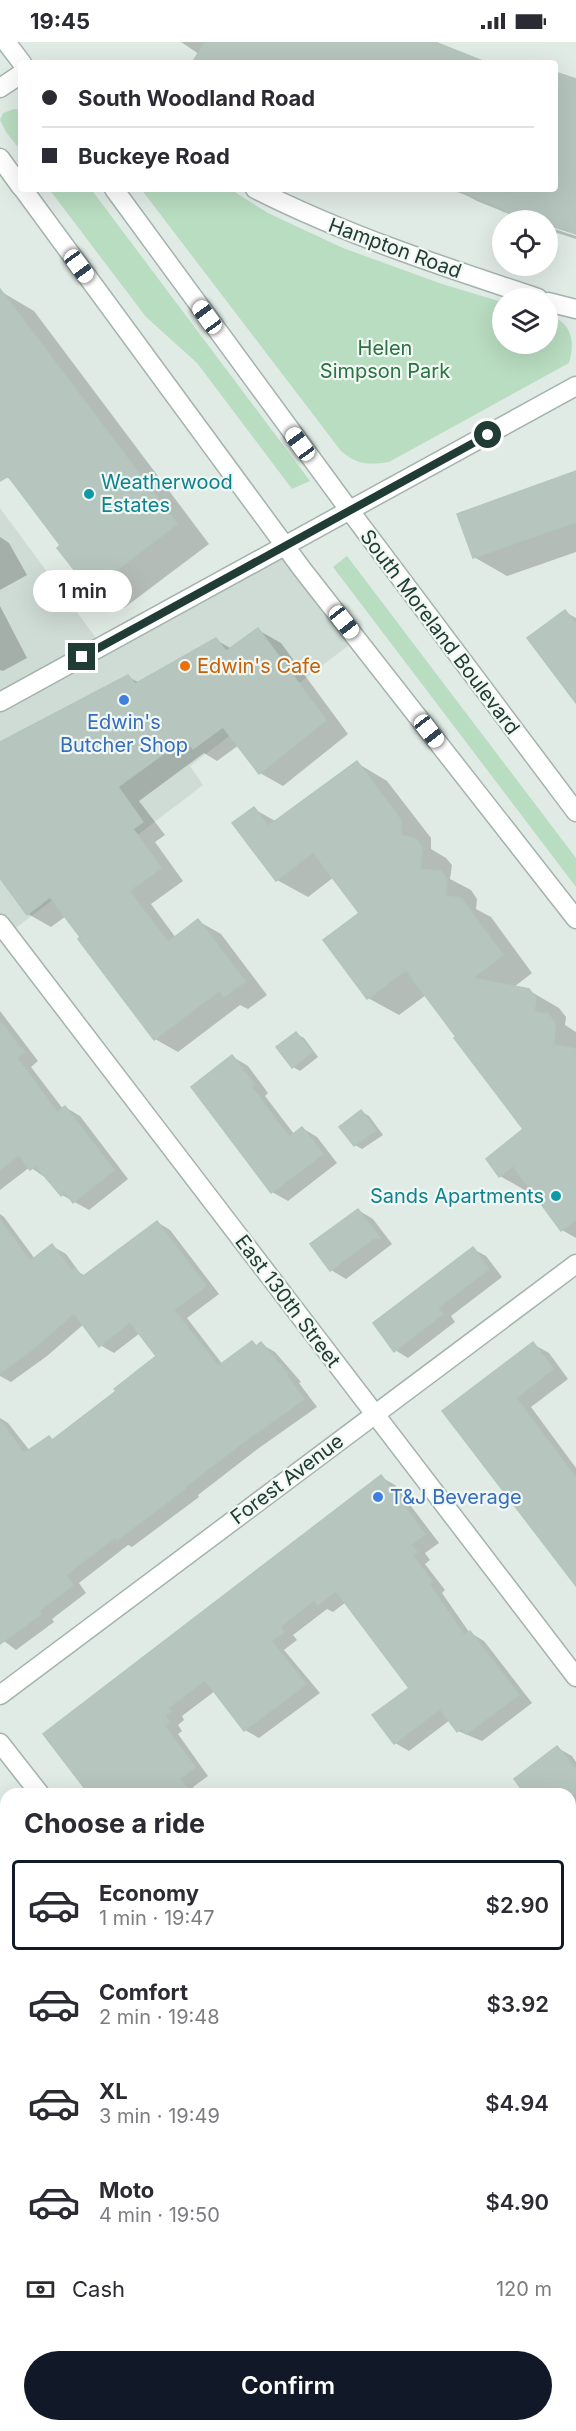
<!DOCTYPE html>
<html lang="en">
<head>
<meta charset="utf-8">
<style>
  body { margin:0; font-family:Inter,sans-serif; background:#f2f2f3; color:#2b2b33; height:100vh; display:flex; flex-direction:column; font-size:22px; white-space:nowrap }
  * { box-sizing:border-box; margin:0 }
  p { font-size:20px; color:#7c7c81 }
  .icon { flex:none; width:33px; height:33px; fill:none; stroke:currentColor; stroke-width:2; stroke-linecap:round; stroke-linejoin:round }
  .map { position:relative; flex:1; overflow:hidden }
  .side { position:absolute; left:0px; top:1746px; width:576px; height:644px; display:flex; flex-direction:column; background:#fff; border-radius:18px 18px 0 0; box-shadow:0 6px 24px #0002 }
  .side>* { flex:none }
  .top-card { position:absolute; left:18px; top:18px; width:540px; height:132px; border-radius:6px; box-shadow:0 6px 24px #0002; display:grid; align-content:center; height:132px; padding:0 24px; background:#fff }
  .controls { position:absolute; left:492px; top:168px; display:grid; gap:12px }
  .controls a { display:grid; place-items:center; width:66px; height:66px; border-radius:50%; background:#fff; box-shadow:0 6px 24px #0002; font-size:30px }
  .end { position:absolute; width:27px; height:27px; margin:-14px; border:8px solid #213c34; background:#fff; box-shadow:0 0 0 3px #fff }
  .from { border-radius:50% }
  .bubble { position:absolute; height:42px; border-radius:21px; background:#fff; box-shadow:0 6px 24px #0002; font-size:20px; font-weight:600; line-height:42px; text-align:center }
  .car { position:absolute; width:18px; height:36px; margin:-18px -9px; border-radius:8px; box-shadow:0 0 4px 2px #0007; background:linear-gradient(#fff 24%,#345 0 40%,#fff 0 76%,#345 0 86%,#fff 0) }
  .top-card b { display:flex; align-items:center; gap:21px; height:57px; font-size:22px }
  .top-card b+b { border-top:2px solid #e1e1e2 }
  .top-card i { width:15px; height:15px; background:#2b2b33 }
  ul { padding:0; list-style:none }
  li { display:flex; align-items:center; gap:18px; height:90px; margin:0 12px 9px; padding:0 12px; border:3px solid transparent; border-radius:6px }
  li div { flex:1 }
  li b { display:block; font-size:22px }
  li em { font-style:normal; font-weight:600 }
  li.on { border-color:#111827 }
  li>.icon { width:54px; height:54px; stroke-width:1.5 }
  h2 { padding:0 24px; font-size:27px; line-height:72px }
  .pay { display:flex; align-items:center; gap:15px; height:66px; padding:0 24px; font-size:22px }
  .pay p { margin-inline-start:auto }
  .primary-button { display:flex; gap:12px; margin-top:auto; padding:12px 24px }
  .primary-button a { flex:1; height:69px; border-radius:36px; background:#111827; color:#fff; font-size:24px; font-weight:600; line-height:69px; text-align:center }
  .status { display:flex; justify-content:space-between; align-items:center; height:42px; padding:0 30px; background:#fff; direction:ltr }
  .status svg { height:16px; fill:currentColor }
  .map>svg:first-child { display:block }
  .built { fill:#cfdbd5 }
  .green { fill:#b9ddc1 }
  .shadow { fill:#0003 }
  .building { fill:#b6c6bf; stroke:#b3c5bd; stroke-width:1.5 }
  .lines { fill:none; stroke-linecap:round; stroke-linejoin:round }
  .minor-casing { stroke:#a4b3ad; stroke-width:21 }
  .tertiary-casing { stroke:#a4b3ad; stroke-width:21 }
  .minor { stroke:#fff; stroke-width:18 }
  .tertiary { stroke:#fff; stroke-width:18 }
  .route { stroke:#213c34; stroke-width:8 }
  .culture-dot { fill:#0f9aa8; stroke:#f1f8f4; stroke-width:2 }
  .food-dot { fill:#e8710a; stroke:#f1f8f4; stroke-width:2 }
  .shop-dot { fill:#3f7fe0; stroke:#f1f8f4; stroke-width:2 }
  .labels { text-anchor:middle; dominant-baseline:central; stroke-width:4.5; stroke-linejoin:round; paint-order:stroke }
  .street-label { font-size:20px; fill:#213c34; stroke:#f1f8f4 }
  .park-label { font-size:20px; fill:#2b7244; stroke:#f1f8f4 }
  .culture-label { font-size:20px; fill:#0d838f; stroke:#f1f8f4; text-anchor:start }
  .food-label { font-size:20px; fill:#c56008; stroke:#f1f8f4; text-anchor:start }
  .shop-label { font-size:20px; fill:#366cbe; stroke:#f1f8f4 }
</style>
</head>
<body>
<div class="status"><b>19:45</b><svg viewBox="0 0 49 12"><path d="M0 12V9h3v3zM5 12V6h3v6zM10 12V3h3v9zM15 12V0h3v12zM26 1h20v11H26zM47 4h2v5h-2z"/></svg></div>
<div class="map">
<svg width="576" height="2389" viewBox="0 0 576 2389">
  <rect width="100%" height="100%" fill="#e1ebe6"/>
  <path class="built" d="M0,466L102,604L285,505L357,597L190,724L203,743L0,898Z"/>
  <g class="green">
    <path d="M14,67L21,68V109L6,90L0,78L3,71Z"/>
    <path d="M49,147H91L310,439L292,447L197,321L146,275Z"/>
    <path d="M141,147H230L268,171L343,206L442,242L502,260V302H548V273C571,280 576,298 569,321L389,420C369,423 357,423 341,409Z"/>
    <path d="M347,514L576,816V845L333,525Z"/>
  </g>
  <g class="shadow">
    <path d="M181,0H431L484,21H194L199,12Z"/>
    <path d="M555,32L576,38V191L548,182V178H537L508,169L512,173L477,159L455,147H555Z"/>
    <path d="M548,185L576,194V197L548,188Z"/>
    <path d="M0,249L34,269L209,502L124,566L91,547L63,504L14,439L6,435L0,426Z"/>
    <path d="M576,431V510L507,534L474,515Z"/>
    <path d="M0,495L9,501L27,533L0,548Z"/>
    <path d="M0,564L27,616L3,629L0,628Z"/>
    <path d="M565,570L576,576V659Z"/>
    <path d="M258,588L281,601L348,692L283,744L260,731L239,703L217,719L204,711L139,759L165,793L155,800L183,839L151,862L176,896L198,879L221,892L267,953L248,967L240,963L178,1010L155,997L66,874L51,885L28,872L0,833V702L128,635L140,641L216,598L232,607Z"/>
    <path d="M357,721L387,739L431,796V807L446,816L452,823L450,837L471,848L477,857L476,867L491,875L532,931L514,945L528,948L559,966L566,975L565,983L576,990V1196L562,1188L533,1149L530,1151L500,1134L526,1088L426,953L399,973L368,956L325,898L361,871L334,835L308,855L277,838L254,767L277,780Z"/>
    <path d="M0,969L38,1019L31,1025L63,1067L65,1065L80,1074L128,1137L89,1168L62,1153L46,1136L30,1125L0,1148Z"/>
    <path d="M296,992L304,996L318,1015L300,1029L293,1025Z"/>
    <path d="M233,1015L248,1024L268,1051L265,1054L294,1092L302,1086L317,1095L337,1121L288,1159L272,1150Z"/>
    <path d="M362,1070L369,1074L383,1093L362,1107L355,1103Z"/>
    <path d="M358,1168L373,1177L392,1202L346,1237L331,1228Z"/>
    <path d="M0,1172L4,1175L35,1217L52,1204L66,1212L80,1231L86,1234L157,1180L170,1188L219,1252L187,1276L223,1323L252,1301L258,1304L261,1302L275,1310L301,1340L299,1341L317,1365L259,1406L198,1453L199,1455L132,1505L128,1503L79,1541L86,1551L52,1577L54,1580L16,1608L0,1596V1376L8,1381L30,1409L49,1395L53,1398L118,1350L158,1314L140,1291L114,1311L100,1303L84,1282L47,1314L11,1340L0,1334Z"/>
    <path d="M473,1207L486,1214L502,1235L451,1274L455,1280L408,1316L395,1308Z"/>
    <path d="M533,1302L549,1311L568,1337L531,1365L576,1426V1542L444,1370Z"/>
    <path d="M381,1435L395,1443L439,1501L425,1511L430,1518L425,1522L445,1548L442,1551L469,1590L484,1599L532,1661L482,1699L458,1689L450,1678L409,1709L395,1701L411,1646L346,1560L333,1570L327,1567L293,1593L297,1598L284,1608L320,1651L259,1696L245,1688L215,1649L182,1674L184,1678L178,1683L182,1689L178,1692L208,1734L193,1745L199,1752H103L81,1740Z"/>
    <path d="M558,1706L572,1714L576,1720V1826L575,1824L570,1828V1752H523Z"/>
    <path d="M6,1872V1986L2,1989L0,1988V1876Z"/>
    <path d="M0,2193L6,2197V2239L0,2236Z"/>
    <path d="M570,2203L576,2212V2215L570,2219Z"/>
    <path d="M570,2230L576,2238V2336L570,2333Z"/>
    <path d="M0,2313L6,2315V2384H67L69,2389H0Z"/>
    <path d="M154,2384H174L179,2389H147Z"/>
    <path d="M283,2384H353L355,2386L351,2389H276Z"/>
    <path d="M391,2384H434L427,2389H400Z"/>
  </g>
  <g class="building">
    <path d="M205,0H435L485,20L192,21Z"/>
    <path d="M555,30L576,37V192L548,183V178H532L503,169L504,167L457,149L555,147Z"/>
    <path d="M0,247L177,482L90,548L57,506L60,503L8,434L0,439Z"/>
    <path d="M576,429V480L473,516L457,472Z"/>
    <path d="M565,568L576,582V661L527,596Z"/>
    <path d="M258,586L326,678L259,732L223,685L193,707L185,696L118,745L143,780L133,787L161,826L129,849L168,900L198,877L245,939L224,955L219,949L154,998L78,897L80,895L50,855L27,873L0,836V700L128,633L135,642L216,596L226,609Z"/>
    <path d="M357,719L401,778V793L416,797L422,805L420,827L441,829L447,838L446,854L461,856L503,913L473,936L529,947L536,956L534,970L548,972L555,981L554,1003L576,1007V1178L561,1189L513,1124L499,1135L486,1117L523,1087L454,996L456,995L406,928L367,957L323,898L359,871L313,810L276,839L232,781L254,765L268,784Z"/>
    <path d="M0,979L24,1010L17,1016L57,1070L65,1064L114,1128L73,1161L65,1150L61,1154L36,1124L30,1128L19,1113L0,1128Z"/>
    <path d="M296,990L312,1010L292,1026L276,1005Z"/>
    <path d="M232,1013L254,1042L251,1044L289,1095L302,1085L323,1112L271,1151L191,1045Z"/>
    <path d="M361,1068L376,1088L354,1104L339,1085Z"/>
    <path d="M358,1167L380,1196H374L330,1229L310,1202Z"/>
    <path d="M0,1178L30,1219L52,1202L72,1229L75,1226L82,1235L157,1179L206,1244L174,1268L218,1324L252,1299L256,1304L261,1300L288,1332L286,1333L304,1357L245,1399L185,1445L186,1446L117,1498L115,1495L66,1533L73,1543L39,1569L41,1572L0,1602V1379L24,1411L49,1394L52,1398L116,1349L114,1347L156,1314L130,1280L99,1305L74,1271L33,1307L0,1331Z"/>
    <path d="M473,1205L489,1227L438,1266L443,1272L394,1310L373,1281Z"/>
    <path d="M533,1300L553,1327L516,1356L576,1436V1544L442,1369Z"/>
    <path d="M381,1433L425,1492L411,1503L417,1510L412,1513L432,1539L429,1542L464,1593L470,1589L519,1653L466,1692L462,1686L457,1690L440,1667L394,1702L372,1673L409,1646L336,1549L318,1563L314,1558L280,1585L284,1590L271,1599L306,1642L244,1689L205,1638L168,1666L171,1669L165,1674L169,1680L165,1684L195,1725L180,1737L192,1752H89L43,1692Z"/>
    <path d="M557,1704L576,1728V1752H525L514,1737Z"/>
  </g>
  <g class="lines">
    <defs>
      <g id="minor">
        <path d="M0,46L21,32"/>
        <path d="M255,147C346,193 441,224 538,256"/>
        <path d="M548,260L576,267"/>
        <path d="M0,882L576,1635"/>
        <path d="M0,1653L576,1222"/>
        <path d="M0,1701L40,1752"/>
        <path d="M529,2384L533,2389"/>
      </g>
      <g id="tertiary">
        <path d="M6,0L22,21"/>
        <path d="M0,116L21,145"/>
        <path d="M23,147L302,527L576,877"/>
        <path d="M114,147L350,469L576,770"/>
        <path d="M0,660L576,344"/>
      </g>
    </defs>
    <use href="#minor" class="minor-casing"/>
    <use href="#tertiary" class="tertiary-casing"/>
    <use href="#minor" class="minor"/>
    <use href="#tertiary" class="tertiary"/>
  </g>
  <g class="lines">
    <path class="route" d="M82,615L488,393"/>
  </g>
  <g class="culture-dot">
    <circle cx="89" cy="452" r="6"/>
    <circle cx="556" cy="1154" r="6"/>
  </g>
  <circle class="food-dot" cx="185" cy="624" r="6"/>
  <g class="shop-dot">
    <circle cx="124" cy="658" r="6"/>
    <circle cx="378" cy="1455" r="6"/>
  </g>
  <g class="labels">
    <g class="street-label">
      <text transform="translate(395 206) rotate(20)">Hampton Road</text>
      <text transform="translate(440 590) rotate(53)">South Moreland Boulevard</text>
      <text transform="translate(288 1259) rotate(53)">East 130th Street</text>
      <text transform="translate(287 1437) rotate(-37)">Forest Avenue</text>
    </g>
    <g class="park-label">
      <text x="385" y="306">Helen<tspan x="385" dy="23">Simpson Park</tspan></text>
    </g>
    <g class="culture-label">
      <text x="101" y="440">Weatherwood<tspan x="101" dy="23">Estates</tspan></text>
      <text x="544" y="1154" text-anchor="end">Sands Apartments</text>
    </g>
    <g class="food-label">
      <text x="197" y="624">Edwin's Cafe</text>
    </g>
    <g class="shop-label">
      <text x="124" y="680">Edwin's<tspan x="124" dy="23">Butcher Shop</tspan></text>
      <text x="390" y="1455" text-anchor="start">T&amp;J Beverage</text>
    </g>
  </g>
</svg>
<div class="controls">
<a><svg class="icon" aria-label="locate" viewBox="0 0 24 24"><circle cx="12" cy="12" r="6"/><path d="M12 2v4M12 18v4M2 12h4M18 12h4"/></svg></a>
<a><svg class="icon" aria-label="layers" viewBox="0 0 24 24"><path d="M12 4l9 5-9 5-9-5zM3 14l9 5 9-5"/></svg></a>
</div>
<i class="end from" style="left:488px;top:393px"></i>
<i class="end" style="left:82px;top:615px"></i>
<div class="bubble" style="left:33px;top:528px;width:99px">1 min</div>
<i class="car" style="left:79px;top:224px;rotate:144deg"></i>
<i class="car" style="left:207px;top:275px;rotate:324deg"></i>
<i class="car" style="left:300px;top:402px;rotate:324deg"></i>
<i class="car" style="left:344px;top:580px;rotate:142deg"></i>
<i class="car" style="left:429px;top:689px;rotate:142deg"></i>
<div class="top-card">
<b><i class="from"></i>South Woodland Road</b>
<b><i></i>Buckeye Road</b>
</div>
<section class="side">
<h2>Choose a ride</h2>
<ul>
<li class="on"><svg class="icon" aria-label="car" viewBox="0 0 24 24"><path d="M5 17H2v-5l4-1 3-4h7l3 4 3 1v5h-3M9 17h6M6 11h13"/><circle cx="7" cy="17" r="2"/><circle cx="17" cy="17" r="2"/></svg><div><b>Economy</b><p>1 min · 19:47</p></div><em>$2.90</em></li>
<li><svg class="icon" aria-label="car" viewBox="0 0 24 24"><path d="M5 17H2v-5l4-1 3-4h7l3 4 3 1v5h-3M9 17h6M6 11h13"/><circle cx="7" cy="17" r="2"/><circle cx="17" cy="17" r="2"/></svg><div><b>Comfort</b><p>2 min · 19:48</p></div><em>$3.92</em></li>
<li><svg class="icon" aria-label="car" viewBox="0 0 24 24"><path d="M5 17H2v-5l4-1 3-4h7l3 4 3 1v5h-3M9 17h6M6 11h13"/><circle cx="7" cy="17" r="2"/><circle cx="17" cy="17" r="2"/></svg><div><b>XL</b><p>3 min · 19:49</p></div><em>$4.94</em></li>
<li><svg class="icon" aria-label="car" viewBox="0 0 24 24"><path d="M5 17H2v-5l4-1 3-4h7l3 4 3 1v5h-3M9 17h6M6 11h13"/><circle cx="7" cy="17" r="2"/><circle cx="17" cy="17" r="2"/></svg><div><b>Moto</b><p>4 min · 19:50</p></div><em>$4.90</em></li>
</ul>
<div class="pay"><svg class="icon" aria-label="cash" viewBox="0 0 24 24"><path d="M3 7h18v10H3z"/><circle cx="12" cy="12" r="2"/></svg>Cash<p>120 m</p></div>
<div class="primary-button"><a>Confirm</a></div>
</section>
</div>
</body>
</html>
